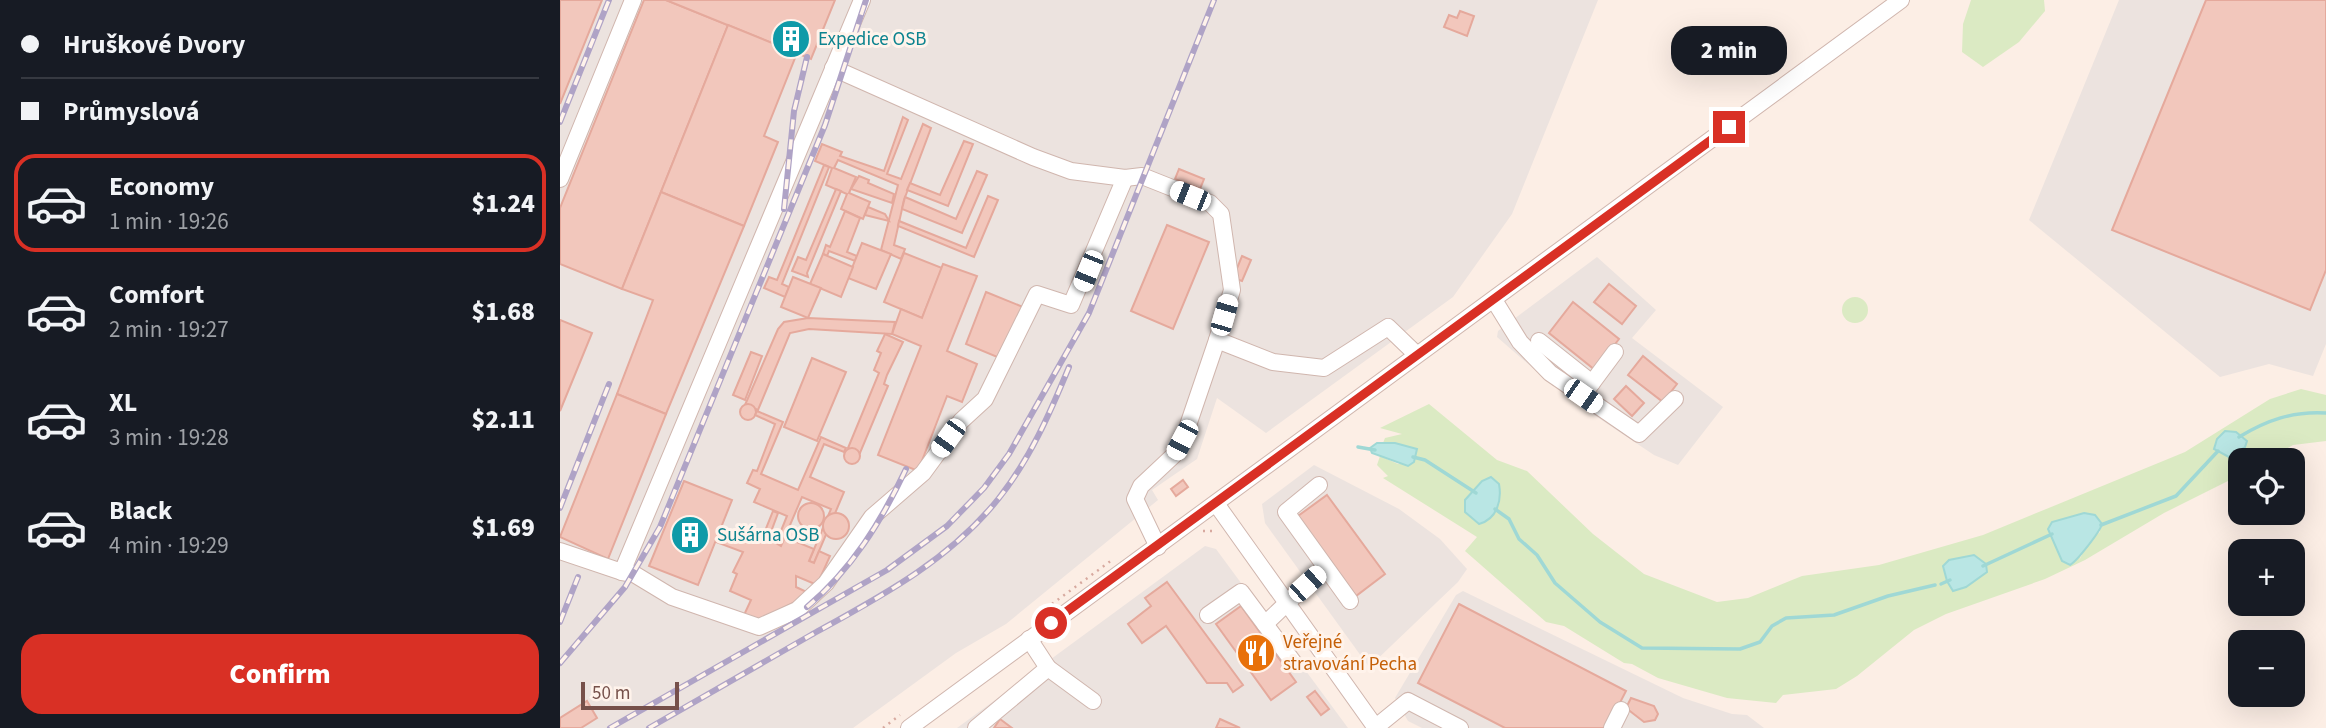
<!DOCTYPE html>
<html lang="en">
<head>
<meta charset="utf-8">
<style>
  body { margin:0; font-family:"Source Sans 3",sans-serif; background:#20242c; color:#f1f3f6; height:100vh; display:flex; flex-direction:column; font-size:26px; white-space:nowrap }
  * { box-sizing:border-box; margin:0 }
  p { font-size:23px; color:#9ea1a6 }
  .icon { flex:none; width:38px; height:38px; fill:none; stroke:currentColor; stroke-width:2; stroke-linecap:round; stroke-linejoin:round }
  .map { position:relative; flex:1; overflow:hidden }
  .details { display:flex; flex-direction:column; background:#171b24; width:560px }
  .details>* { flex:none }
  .banner { display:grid; align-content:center; height:154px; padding:0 21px; background:#171b24 }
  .buttons { position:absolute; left:1668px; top:448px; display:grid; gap:14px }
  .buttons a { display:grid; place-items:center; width:77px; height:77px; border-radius:14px; background:#171b24; box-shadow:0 7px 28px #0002; font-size:35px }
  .scale { position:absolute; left:21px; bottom:18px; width:98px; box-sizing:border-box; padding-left:7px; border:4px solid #76504a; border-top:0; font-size:19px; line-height:24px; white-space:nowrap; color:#76504a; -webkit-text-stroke:5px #fff3eb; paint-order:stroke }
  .end { position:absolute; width:32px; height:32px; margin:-16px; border:9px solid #d93025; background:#fff; box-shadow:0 0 0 4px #fff }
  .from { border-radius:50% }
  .bubble { position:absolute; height:49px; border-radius:21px; background:#171b24; box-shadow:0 7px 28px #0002; font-size:23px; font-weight:800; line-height:49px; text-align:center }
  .car { position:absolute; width:21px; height:42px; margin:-21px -10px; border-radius:9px; box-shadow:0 0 5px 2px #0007; background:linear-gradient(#fff 24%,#345 0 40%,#fff 0 76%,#345 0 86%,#fff 0) }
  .banner b { display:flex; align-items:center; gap:24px; height:66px; font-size:26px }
  .banner b+b { border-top:2px solid #363941 }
  .banner i { width:18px; height:18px; background:#f1f3f6 }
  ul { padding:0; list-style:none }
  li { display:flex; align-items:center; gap:21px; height:98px; margin:0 14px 10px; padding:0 7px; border:4px solid transparent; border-radius:21px }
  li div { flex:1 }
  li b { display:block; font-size:26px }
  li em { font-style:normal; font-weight:800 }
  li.on { border-color:#d93025 }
  li>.icon { width:63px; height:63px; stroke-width:1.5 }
  .button { display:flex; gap:14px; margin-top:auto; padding:14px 21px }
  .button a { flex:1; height:80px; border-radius:21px; background:#d93025; color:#fff; font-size:28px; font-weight:800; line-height:80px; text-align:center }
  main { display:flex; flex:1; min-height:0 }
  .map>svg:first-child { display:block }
  .industrial { fill:#ece3df }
  .green { fill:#dbeac3; fill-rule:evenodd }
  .water { fill:#b9e6e4; stroke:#9fd8d5; stroke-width:2 }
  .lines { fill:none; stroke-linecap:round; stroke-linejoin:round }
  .stream { stroke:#9fd8d5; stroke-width:3.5 }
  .building { fill:#f2c7bc; stroke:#e5a99c; stroke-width:2 }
  .minor-casing { stroke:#d0b6ae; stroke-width:18 }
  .path { stroke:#d7a99f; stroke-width:2.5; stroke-dasharray:2 5; stroke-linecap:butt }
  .minor { stroke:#fff; stroke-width:16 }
  .rail-casing { stroke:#afa3c6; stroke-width:6 }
  .rail { stroke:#fff3eb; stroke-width:3.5; stroke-dasharray:10; stroke-linecap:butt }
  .route { stroke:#d93025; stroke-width:9 }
  .labels { text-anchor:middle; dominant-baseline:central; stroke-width:6; stroke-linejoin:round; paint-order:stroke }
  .culture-label { font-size:19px; fill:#0d838f; stroke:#fff3eb; text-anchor:start }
  .food-label { font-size:19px; fill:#c56008; stroke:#fff3eb; text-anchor:start }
</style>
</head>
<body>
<main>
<section class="details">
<div class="banner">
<b><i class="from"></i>Hruškové Dvory</b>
<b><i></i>Průmyslová</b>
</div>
<ul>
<li class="on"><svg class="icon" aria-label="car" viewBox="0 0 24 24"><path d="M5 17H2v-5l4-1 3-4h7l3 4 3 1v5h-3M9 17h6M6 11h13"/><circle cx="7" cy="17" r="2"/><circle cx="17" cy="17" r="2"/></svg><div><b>Economy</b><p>1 min · 19:26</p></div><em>$1.24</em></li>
<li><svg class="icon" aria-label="car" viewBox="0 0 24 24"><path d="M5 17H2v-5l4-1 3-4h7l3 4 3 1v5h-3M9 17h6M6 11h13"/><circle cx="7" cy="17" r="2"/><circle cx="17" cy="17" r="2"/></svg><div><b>Comfort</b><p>2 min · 19:27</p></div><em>$1.68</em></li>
<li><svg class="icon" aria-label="car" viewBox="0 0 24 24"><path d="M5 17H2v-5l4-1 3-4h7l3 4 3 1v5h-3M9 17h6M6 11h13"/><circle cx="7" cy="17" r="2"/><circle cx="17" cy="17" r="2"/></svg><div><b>XL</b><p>3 min · 19:28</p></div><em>$2.11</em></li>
<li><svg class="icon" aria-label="car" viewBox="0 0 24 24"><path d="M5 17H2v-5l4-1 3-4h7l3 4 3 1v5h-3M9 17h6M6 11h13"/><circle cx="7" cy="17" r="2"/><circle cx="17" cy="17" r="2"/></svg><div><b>Black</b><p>4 min · 19:29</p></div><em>$1.69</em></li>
</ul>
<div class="button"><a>Confirm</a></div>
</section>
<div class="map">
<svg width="1766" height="728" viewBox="0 0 1766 728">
  <rect width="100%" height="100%" fill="#fceee5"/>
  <g class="industrial">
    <path d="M0,0H1038L952,214L893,297L706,433L657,398L637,459L592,490L598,500L446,624L396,653L293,728H0Z"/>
    <path d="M1559,0H1766V344L1753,376L1709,364L1660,377L1469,220Z"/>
    <path d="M1037,257L1096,310L1072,338L1163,407L1118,465L1094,455L1031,413L983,377L937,337L938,331Z"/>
    <path d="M754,465L839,509L880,539L907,569L898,582L809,667L705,523L702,504Z"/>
    <path d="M645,546L656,549L788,728H397Z"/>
    <path d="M903,591L1123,698L1172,714L1187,715L1204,728H862L848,721L835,698L896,595Z"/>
  </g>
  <g class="green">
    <path d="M1411,0H1484L1485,11L1459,42L1423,67L1402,52L1403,24Z"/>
    <circle cx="1295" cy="310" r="13"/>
    <path d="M1741,389L1766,395V441L1733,445L1707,460H1680V475L1604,513L1525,560L1485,579L1386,614L1354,630L1297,676L1276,689L1223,695L1216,703L1167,698L1098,678L1072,664L1064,663L1004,626L986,622L905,551L917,537L823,478L828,476L817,465L820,456L838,464L854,462L857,451L835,443H823L825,438L842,434L820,428L869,404L937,460L967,471L1033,534L1084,574L1157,602L1188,598L1242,576L1319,565L1423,535L1625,452L1710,399ZM940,490L937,511L905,512ZM1535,515L1540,532L1527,543L1519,561ZM1414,555L1427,572L1406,587L1389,560Z"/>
  </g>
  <g class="water">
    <path d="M1665,431L1676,432L1687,441L1685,447L1669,457L1654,449L1657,439Z"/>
    <path d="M817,443H835L857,449L854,462L848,466L812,453L810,448Z"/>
    <path d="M931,477L939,484C942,501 937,519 919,524L905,512V500L922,481Z"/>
    <path d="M1524,513L1535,515L1542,524C1540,532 1516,562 1510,565L1502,561L1488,529L1492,522Z"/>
    <path d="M1414,555L1426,564L1427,572L1406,587L1393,591L1387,581L1383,566L1389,560Z"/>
  </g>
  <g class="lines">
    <g class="stream">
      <path d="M1679,437C1707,420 1733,411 1766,413"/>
      <path d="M798,447L815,450"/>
      <path d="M853,457L865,460L916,493"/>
      <path d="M935,509L949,519L959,539L977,555L995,583L1040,622L1082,648L1180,649L1200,642L1212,626L1226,618L1274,615L1328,596L1375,585"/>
      <path d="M1541,525L1616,496L1658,451"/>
      <path d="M1423,566L1492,534"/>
      <path d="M1381,584L1390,580"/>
    </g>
  </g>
  <g class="building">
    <path d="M0,0H42L0,104Z"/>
    <path d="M84,0H106L168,25L62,289L0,264V208Z"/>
    <path d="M106,0H275L251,59Z"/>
    <path d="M1646,0H1766V270L1750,310L1552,230Z"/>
    <path d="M900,11L914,16L907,36L884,27L889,15L897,18Z"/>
    <path d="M168,25L237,53L204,136L218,142L184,226L101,192Z"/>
    <path d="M343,117L348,120L327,174L341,179L363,124L371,128L344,200L334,245L345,249L341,259L321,250L338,185L278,160L274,168L296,177L289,193L310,202L303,219L281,209L287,194L266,185L272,168L255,161L262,144L282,152L280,156L324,171Z"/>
    <path d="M404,141L413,144L388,206L347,190L350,183L380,195Z"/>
    <path d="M264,165L269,167L222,284L229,287L225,297L204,288L209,277L217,280Z"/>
    <path d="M619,169L644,179L640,189L615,179Z"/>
    <path d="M417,171L427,175L402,233L342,209L345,197L396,219Z"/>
    <path d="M299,176L309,180L308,183L334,194L332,203L291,189Z"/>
    <path d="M276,189L281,191L247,273L248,277L232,271L238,257L246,260Z"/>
    <path d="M101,192L184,226L106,414L57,394L93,300L62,289Z"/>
    <path d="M428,196L438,200L414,257L338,226L339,221L406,248Z"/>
    <path d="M308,207L325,214L329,221L305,215Z"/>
    <path d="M285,211L300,218L287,252L297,256L295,261L269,251L267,256L263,254L266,245L270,247Z"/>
    <path d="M607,225L649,242L613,329L571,311Z"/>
    <path d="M302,243L331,254L316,289L288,278Z"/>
    <path d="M344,253L382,268L362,318L324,302Z"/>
    <path d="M263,254L293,267L281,297L250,284Z"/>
    <path d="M682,256L691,260L682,281L673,278Z"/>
    <path d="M383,264L417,276L387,351L417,364L402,402L387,396L358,471L318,455L361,346L332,334L341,309L362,318Z"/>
    <path d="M233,277L261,288L248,318L221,307Z"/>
    <path d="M1049,284L1076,306L1062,324L1034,302Z"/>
    <path d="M426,292L463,307L442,359L406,344Z"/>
    <path d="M1013,302L1059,339L1035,370L989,333Z"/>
    <path d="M248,318L335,322L332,334L249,329L230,333L198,410L185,405L218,329L224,322Z"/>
    <path d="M0,320L32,333L0,411Z"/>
    <path d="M325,334L343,342L327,375L324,384L328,386L300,453L288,448L319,373L314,370L321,353L317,351Z"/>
    <path d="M191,352L202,356L185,400L173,395Z"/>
    <path d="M1083,356L1117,384L1103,402L1068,375Z"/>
    <path d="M252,358L286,372L257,441L224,427Z"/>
    <path d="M1066,386L1084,403L1072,416L1054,399Z"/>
    <path d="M57,394L106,414L48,559L0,537Z"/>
    <circle cx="188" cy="412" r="8"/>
    <path d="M197,411L223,422L201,474L238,490L261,437L286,448L284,452L264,444L250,477L284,492L254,563L249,561L271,509L242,497L221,546L216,543L227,516L194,502L200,489L187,483L193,470L197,471L215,424L195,415Z"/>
    <circle cx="292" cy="456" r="8"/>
    <path d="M623,480L628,487L616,496L611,489Z"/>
    <path d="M124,481L172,500L138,585L89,566Z"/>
    <path d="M767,495L825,574L796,596L738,516Z"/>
    <circle cx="251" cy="516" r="13"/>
    <path d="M213,511L218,513L211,532L219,535L216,543L221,546L225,537L254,549L249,561L254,563L259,551L270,556L257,585L236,576V587L251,594L197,621L184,615L191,600L170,591L177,574L173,572L183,552L156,542L161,529L201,541Z"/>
    <circle cx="276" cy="526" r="13"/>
    <path d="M607,582L683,685L673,692L667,683H647L606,626L582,643L568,624L591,606L585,598Z"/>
    <path d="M899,604L1066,691L1047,728H945L858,683Z"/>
    <path d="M681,606L736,682L711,700L656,624Z"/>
    <path d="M755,691L769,709L761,715L747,697Z"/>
    <path d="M1071,698L1094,706L1098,714L1095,720L1084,722L1066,708Z"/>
    <path d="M27,701L37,718L21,728H0V718Z"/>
    <path d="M440,719L452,728H434Z"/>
    <path d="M660,719L680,728H656Z"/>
  </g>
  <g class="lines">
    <defs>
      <g id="minor">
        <path d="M273,68L473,157L511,171L565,178L582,176L650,203L661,214L672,290L657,340L623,440L613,456L581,486L575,499L598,547"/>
        <path d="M0,179L73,0"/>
        <path d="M934,300L960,342L990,373L1079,434L1115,399"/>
        <path d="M657,340L713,362L764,368L828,327L856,354"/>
        <path d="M979,341L1032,383"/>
        <path d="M1026,391L1055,352"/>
        <path d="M759,485L726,512L790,601"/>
        <path d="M657,505L816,728"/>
        <path d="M0,551L62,572L302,0"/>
        <path d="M62,572L74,574L112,597L199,627L237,610L266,583L312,517L363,473L401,421L425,399L477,294L511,305L565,178"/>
        <path d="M648,615L681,592L734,663"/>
        <path d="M705,624L765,567"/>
        <path d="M488,668L533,701"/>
        <path d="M816,727L848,701L900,728"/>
        <path d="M349,728L1341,0"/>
        <path d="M416,728L488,668L469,639"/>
        <path d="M1052,728L1061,710"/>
      </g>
    </defs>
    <use href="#minor" class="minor-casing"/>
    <g class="path">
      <path d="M643,531H657"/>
      <path d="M492,604L552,560"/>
      <path d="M323,728L340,715"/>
    </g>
    <use href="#minor" class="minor"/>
    <defs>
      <g id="rail">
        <path d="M0,122L49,0"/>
        <path d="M224,209L234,111L247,57"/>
        <path d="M0,508L49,384"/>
        <path d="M247,607C292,569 321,522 346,469"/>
        <path d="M0,622L18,577"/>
        <path d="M0,663L65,587L100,527L265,125L306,0"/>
        <path d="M50,728L327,570L387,526L424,488L449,454L529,313L654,0"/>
        <path d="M89,728C143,697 197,666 251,635C320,597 389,561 439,498C470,459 490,413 509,367"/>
      </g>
    </defs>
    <use href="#rail" class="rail-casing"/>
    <use href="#rail" class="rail"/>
  </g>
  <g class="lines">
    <path class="route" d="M491,623L1169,127"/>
  </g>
  <defs>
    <symbol id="building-disc" viewBox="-11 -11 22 22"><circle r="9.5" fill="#0f9aa8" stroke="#fff3eb"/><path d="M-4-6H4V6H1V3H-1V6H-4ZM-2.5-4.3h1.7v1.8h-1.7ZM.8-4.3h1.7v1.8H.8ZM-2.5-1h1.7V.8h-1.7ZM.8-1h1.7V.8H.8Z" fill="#fff"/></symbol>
    <symbol id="restaurant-disc" viewBox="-11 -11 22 22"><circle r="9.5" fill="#e8710a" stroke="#fff3eb"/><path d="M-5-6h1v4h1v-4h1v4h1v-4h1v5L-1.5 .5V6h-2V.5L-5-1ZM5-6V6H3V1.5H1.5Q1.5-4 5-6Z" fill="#fff"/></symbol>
  </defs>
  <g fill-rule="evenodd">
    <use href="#building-disc" x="209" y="17" width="44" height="44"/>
    <use href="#building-disc" x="108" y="513" width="44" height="44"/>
    <use href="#restaurant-disc" x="674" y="631" width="44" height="44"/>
  </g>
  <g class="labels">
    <g class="culture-label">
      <text x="258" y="39">Expedice OSB</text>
      <text x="157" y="535">Sušárna OSB</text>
    </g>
    <g class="food-label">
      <text x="723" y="642">Veřejné<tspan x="723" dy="22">stravování Pecha</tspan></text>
    </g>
  </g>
</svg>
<div class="buttons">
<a><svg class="icon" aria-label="locate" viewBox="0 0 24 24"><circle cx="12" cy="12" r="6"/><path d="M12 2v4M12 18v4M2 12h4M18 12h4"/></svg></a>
<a>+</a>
<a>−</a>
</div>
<div class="scale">50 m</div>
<i class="end from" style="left:491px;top:623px"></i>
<i class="end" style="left:1169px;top:127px"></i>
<div class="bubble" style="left:1111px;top:26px;width:116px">2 min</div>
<i class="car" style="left:630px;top:196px;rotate:292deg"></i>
<i class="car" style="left:528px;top:271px;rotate:202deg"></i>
<i class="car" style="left:664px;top:315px;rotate:16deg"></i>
<i class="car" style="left:1023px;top:396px;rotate:125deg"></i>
<i class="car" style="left:388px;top:438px;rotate:216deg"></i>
<i class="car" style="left:622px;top:440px;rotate:208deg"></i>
<i class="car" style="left:747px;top:584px;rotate:48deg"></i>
</div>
</main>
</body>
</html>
